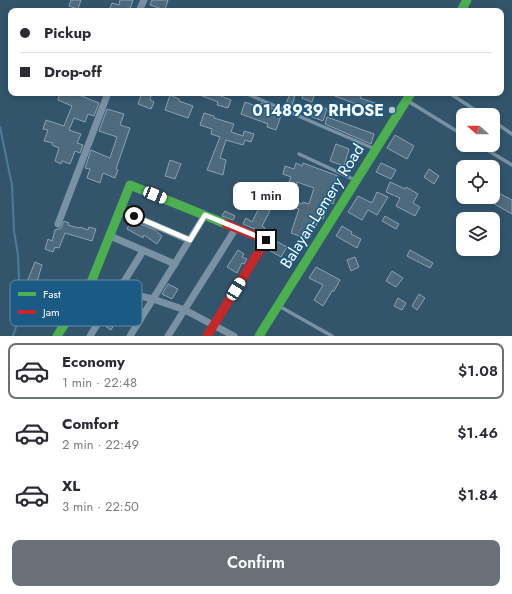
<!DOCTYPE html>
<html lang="en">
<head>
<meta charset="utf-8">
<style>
  body { margin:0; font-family:Jost,sans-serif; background:#f2f2f3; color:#2b2b33; height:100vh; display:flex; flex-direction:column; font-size:15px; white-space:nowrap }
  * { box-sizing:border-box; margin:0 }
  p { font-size:13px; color:#7c7c81 }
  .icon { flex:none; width:22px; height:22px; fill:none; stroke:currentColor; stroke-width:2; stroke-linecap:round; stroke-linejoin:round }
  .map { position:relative; height:336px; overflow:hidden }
  .panel { display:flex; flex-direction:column; background:#fff; flex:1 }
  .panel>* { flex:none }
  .guide { position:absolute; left:8px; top:8px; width:496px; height:88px; border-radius:8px; box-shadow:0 2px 6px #0003; display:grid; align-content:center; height:88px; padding:0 12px; background:#fff }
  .needle { width:26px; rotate:290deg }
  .controls { position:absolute; left:456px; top:108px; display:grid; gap:8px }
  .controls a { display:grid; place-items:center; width:44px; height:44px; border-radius:8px; background:#fff; box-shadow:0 2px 6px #0003; font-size:20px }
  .end { position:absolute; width:18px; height:18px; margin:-9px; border:5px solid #fff; background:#111; box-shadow:0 0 0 2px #111 }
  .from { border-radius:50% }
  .bubble { position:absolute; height:28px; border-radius:8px; background:#fff; box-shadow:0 2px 6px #0003; font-size:13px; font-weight:600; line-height:28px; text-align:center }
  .car { position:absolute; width:12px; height:24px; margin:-12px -6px; border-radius:5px; box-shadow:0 0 3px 1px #0007; background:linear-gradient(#fff 24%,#345 0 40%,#fff 0 76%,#345 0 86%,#fff 0) }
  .guide b { display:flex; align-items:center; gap:14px; height:38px; font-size:15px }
  .guide b+b { border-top:1px solid #e1e1e2 }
  .guide i { width:10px; height:10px; background:#2b2b33 }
  ul { padding:7px 0 0; list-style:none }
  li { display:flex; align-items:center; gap:12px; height:56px; margin:0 8px 6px; padding:0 4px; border:2px solid transparent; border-radius:8px }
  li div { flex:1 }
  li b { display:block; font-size:15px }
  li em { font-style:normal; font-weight:600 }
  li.on { border-color:#6a7078 }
  li>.icon { width:36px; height:36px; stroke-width:1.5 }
  .button { display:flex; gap:8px; margin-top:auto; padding:8px 12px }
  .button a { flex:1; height:46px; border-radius:8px; background:#6a7078; color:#fff; font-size:16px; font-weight:600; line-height:46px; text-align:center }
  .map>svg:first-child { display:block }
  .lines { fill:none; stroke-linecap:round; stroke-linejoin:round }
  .stream { stroke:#4d7b9a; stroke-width:2 }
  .building { fill:#4e6a7d; stroke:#8ca2b0 }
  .lane { stroke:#7991a2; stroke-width:3.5 }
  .street { stroke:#7991a2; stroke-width:7 }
  .fast { stroke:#4caf50; stroke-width:9 }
  .jam { stroke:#c62828; stroke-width:9 }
  .route { stroke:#fff; stroke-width:5 }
  .poi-dot { fill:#b7c4cc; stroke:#1a5a85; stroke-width:1.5 }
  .labels { text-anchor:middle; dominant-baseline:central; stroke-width:3; stroke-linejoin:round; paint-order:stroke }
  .poi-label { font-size:16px; font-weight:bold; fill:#fff; stroke:#1a5a85; text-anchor:end }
  .street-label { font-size:16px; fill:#fff; stroke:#1a5a85 }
  .key { fill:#1a5a85; stroke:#5f8caa; stroke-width:1 }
  .key-label { font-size:11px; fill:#fff }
</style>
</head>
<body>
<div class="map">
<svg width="512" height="336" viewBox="0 0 512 336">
  <rect width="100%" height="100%" fill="#32556c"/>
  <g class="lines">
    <path class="stream" d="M0,127L12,185L14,231L18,255L19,278L16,301L17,324L13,336"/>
  </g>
  <g class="building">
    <path d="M71,0H81L78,9L69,6Z"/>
    <path d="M120,0H133L130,9L128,8L127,11H109L112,3L119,5Z"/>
    <path d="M152,0H168L165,10L150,5Z"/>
    <path d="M60,93H74L99,103L94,116L88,114L85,122L74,118L69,130L81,134L77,143L83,145L80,153L75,151L70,164L62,161L61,164L55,161L59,148L52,145L53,143L44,141L48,130L43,129L46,120L64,126L72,106L58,100Z"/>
    <path d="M142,93H152L150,100L154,102L151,109L138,104Z"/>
    <path d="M194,93H218V95L231,100L228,108L217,105L218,102Z"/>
    <path d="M304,93H315L312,102L302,98Z"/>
    <path d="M327,93H352L361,96L360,98L378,104L375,115L359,109L361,106Z"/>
    <path d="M290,94L295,96L291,108L285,106Z"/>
    <path d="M170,95L179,99V101L193,106L188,118L165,110Z"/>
    <path d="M245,102L259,107L261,103L282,113L276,130L267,127L268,124L241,114Z"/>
    <path d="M311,104L327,109L323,121L307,115Z"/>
    <path d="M107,109L124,114L120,125L130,128L116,169L118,170L115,178L103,173L100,183L87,178L90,169L85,168L91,150L110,158L117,137L99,131Z"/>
    <path d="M204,113L214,116V118L234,124L231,132L243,136L244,131L254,134L251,142L245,140L243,145L226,140L220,158L226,160L223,175L207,170L220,137L211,134L212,129L200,125Z"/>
    <path d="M327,117L374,134L371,144L325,124Z"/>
    <path d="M395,135L414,146L407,159L387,148Z"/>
    <path d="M336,144L349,149L344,166L330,161Z"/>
    <path d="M170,160L181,164L175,179L165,176Z"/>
    <path d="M296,163L302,166L303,163L338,176L331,196L335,198L333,204L329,202L323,219L319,218L316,226L314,225L310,238H308L307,239L291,233L299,209L290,206L292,200L302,204L303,202L309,204L314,188L297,182L294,190L287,187L291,177L283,174L285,166L294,169Z"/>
    <path d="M381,163L396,170L391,179L376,172Z"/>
    <path d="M429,169L439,176L434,184L424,177Z"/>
    <path d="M390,182L405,189L406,187L418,194L413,203L420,207L415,216L396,206L400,198L386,192Z"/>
    <path d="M246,189L252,192L243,210L236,207Z"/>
    <path d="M493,190L512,200V214L482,197H493Z"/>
    <path d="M377,192L388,197L377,215L368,210L362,220L348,212L358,196L372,203Z"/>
    <path d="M260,206L270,211L262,226L265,228L262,232L243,224L246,218L252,222Z"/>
    <path d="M225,211L235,216L233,220L222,216Z"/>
    <path d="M385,216L399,224L396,229L382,221Z"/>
    <path d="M131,220L155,230L162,236L157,244L144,235L143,238L127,229Z"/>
    <path d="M64,221L69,223L68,225L79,228L80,227L88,230L89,227L96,229L92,241L65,233L59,248L55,247L53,252L45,249L48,239L52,241L55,230L61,228Z"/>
    <path d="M342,226L352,232L351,234L361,239L357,248L336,236Z"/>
    <path d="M272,239L287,247L281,257L267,249Z"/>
    <path d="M238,250L244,254L242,257L247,259L244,264L242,263L237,273L227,267Z"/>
    <path d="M410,250L433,263L430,268L407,256Z"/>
    <path d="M355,257L359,267L351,271L347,260Z"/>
    <path d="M35,262L42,265L36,285L27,282Z"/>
    <path d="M316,267L340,280L334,291H332L323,306L314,300L323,285L309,278Z"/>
    <path d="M392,271L403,278L396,287L386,281Z"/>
    <path d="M168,284L178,289L172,299L162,294Z"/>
    <path d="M419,294L425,298L417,310L412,306Z"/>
    <path d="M398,298L406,303L402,310L394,306Z"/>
    <path d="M114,308L121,313L111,330L104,325Z"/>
  </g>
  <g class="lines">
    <g class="lane">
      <path d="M245,93L375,149"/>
      <path d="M449,93L483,115"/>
      <path d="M408,101L463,135"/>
      <path d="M493,121L512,134"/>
      <path d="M479,145L512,165"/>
      <path d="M299,154L355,180"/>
      <path d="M279,306L332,336"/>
    </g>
    <g class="street">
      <path d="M139,11L144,0"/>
      <path d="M120,210L189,240"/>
      <path d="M58,224L108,93"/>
      <path d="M110,236L175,264"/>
      <path d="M90,285L153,299L185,310L234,336"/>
      <path d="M90,336L143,251"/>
      <path d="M130,336L205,215"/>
      <path d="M168,336L236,228"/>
    </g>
    <g class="fast">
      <path d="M461,11L467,0"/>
      <path d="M57,336L90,285L130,185L226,224"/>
      <path d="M259,336L411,93"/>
    </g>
    <path class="jam" d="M207,336L266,240L226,224"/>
  </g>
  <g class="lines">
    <path class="route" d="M134,216L190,240L205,215L266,240"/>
  </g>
  <circle class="poi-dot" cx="392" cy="110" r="4"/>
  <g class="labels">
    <g class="poi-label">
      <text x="384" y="110">0148939 RHOSE</text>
    </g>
    <g class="street-label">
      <text transform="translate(322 206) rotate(-58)">Balayan-Lemery Road</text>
    </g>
  </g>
  <rect x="10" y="280" width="132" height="46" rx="6" class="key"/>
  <rect x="18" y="292" width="18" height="4" fill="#4caf50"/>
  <rect x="18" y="310" width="18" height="4" fill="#c62828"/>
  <g class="key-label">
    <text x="43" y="298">Fast</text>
    <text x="43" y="316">Jam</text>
  </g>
</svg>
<div class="controls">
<a><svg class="needle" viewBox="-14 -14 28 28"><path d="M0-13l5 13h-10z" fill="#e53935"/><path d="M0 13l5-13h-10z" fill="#7c7c81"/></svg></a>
<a><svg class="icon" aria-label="locate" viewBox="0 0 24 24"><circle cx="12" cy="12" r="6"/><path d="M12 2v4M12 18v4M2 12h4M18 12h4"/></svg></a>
<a><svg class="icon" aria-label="layers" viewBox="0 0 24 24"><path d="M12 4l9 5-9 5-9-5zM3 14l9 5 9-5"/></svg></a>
</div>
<i class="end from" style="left:134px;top:216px"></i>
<i class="end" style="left:266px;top:240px"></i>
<div class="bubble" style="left:233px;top:182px;width:66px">1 min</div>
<i class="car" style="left:155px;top:195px;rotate:112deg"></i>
<i class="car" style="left:236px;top:289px;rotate:31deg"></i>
<div class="guide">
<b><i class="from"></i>Pickup</b>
<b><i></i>Drop-off</b>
</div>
</div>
<section class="panel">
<ul>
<li class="on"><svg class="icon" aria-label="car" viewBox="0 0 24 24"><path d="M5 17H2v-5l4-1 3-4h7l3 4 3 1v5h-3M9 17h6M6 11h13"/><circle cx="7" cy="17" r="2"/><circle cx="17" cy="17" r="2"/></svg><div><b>Economy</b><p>1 min · 22:48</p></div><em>$1.08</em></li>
<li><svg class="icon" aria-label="car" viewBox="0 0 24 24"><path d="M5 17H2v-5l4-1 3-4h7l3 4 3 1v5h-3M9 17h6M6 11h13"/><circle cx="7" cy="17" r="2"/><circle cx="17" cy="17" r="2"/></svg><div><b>Comfort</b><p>2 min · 22:49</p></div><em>$1.46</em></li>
<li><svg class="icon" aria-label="car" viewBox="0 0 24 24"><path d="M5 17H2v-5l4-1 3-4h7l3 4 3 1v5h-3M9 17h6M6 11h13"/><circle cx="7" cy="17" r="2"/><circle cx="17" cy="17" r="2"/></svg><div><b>XL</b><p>3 min · 22:50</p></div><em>$1.84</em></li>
</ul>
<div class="button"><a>Confirm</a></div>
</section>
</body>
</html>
